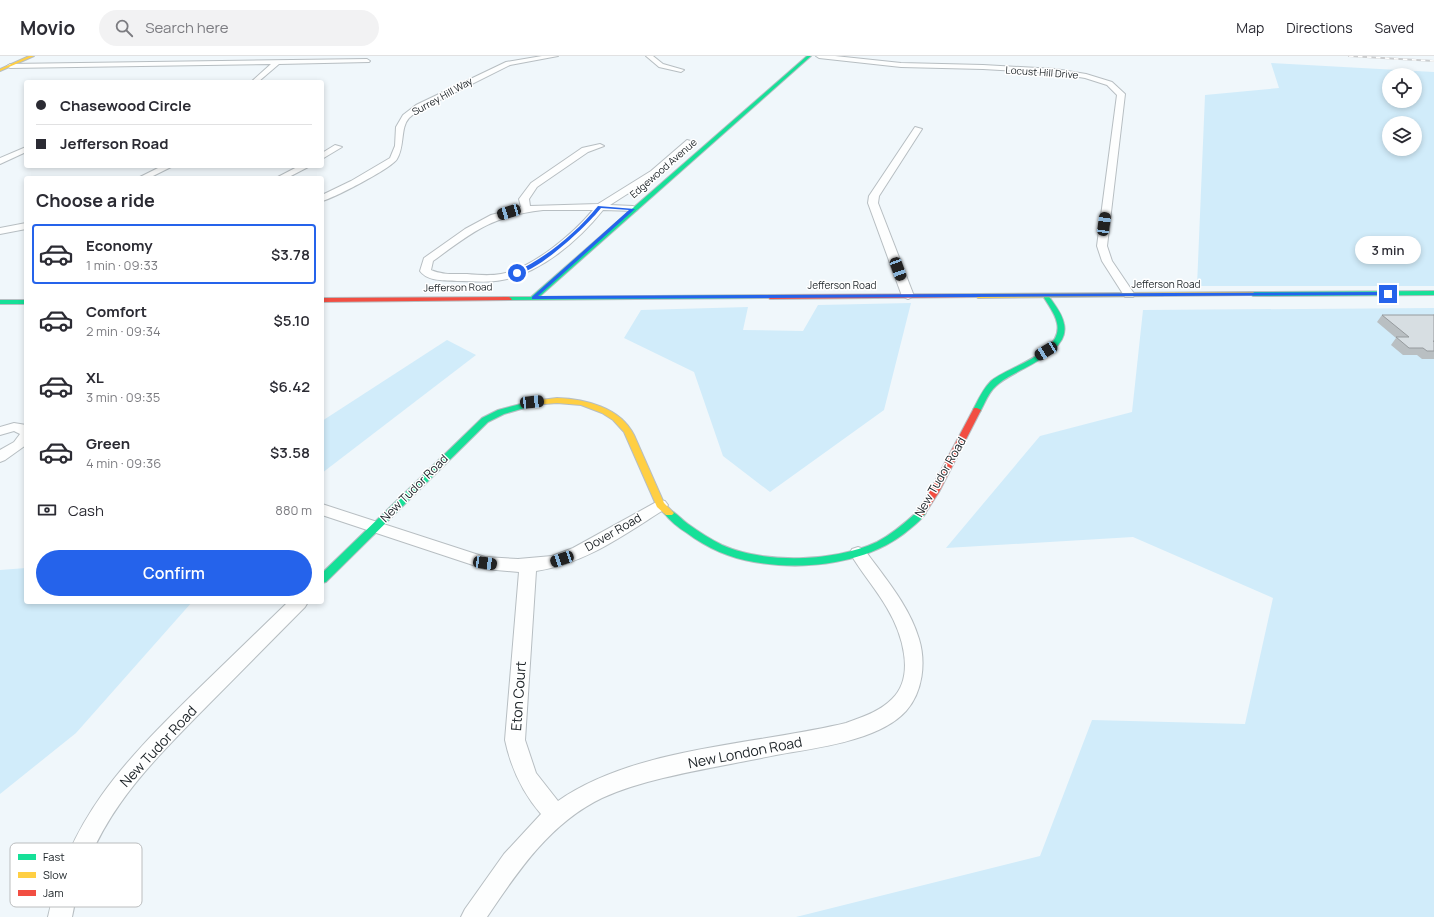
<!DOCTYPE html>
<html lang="en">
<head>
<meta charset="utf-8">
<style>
  body { margin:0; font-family:Manrope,sans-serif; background:#f2f2f3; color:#2b2b33; height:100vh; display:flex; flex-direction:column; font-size:15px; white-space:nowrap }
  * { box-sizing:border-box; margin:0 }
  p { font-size:13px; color:#7c7c81 }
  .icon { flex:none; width:22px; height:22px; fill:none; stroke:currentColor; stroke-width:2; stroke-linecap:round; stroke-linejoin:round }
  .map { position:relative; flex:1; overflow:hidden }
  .panel { position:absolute; left:24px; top:120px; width:300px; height:428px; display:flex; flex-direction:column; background:#fff; border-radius:4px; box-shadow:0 2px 6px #0003 }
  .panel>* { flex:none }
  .banner { position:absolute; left:24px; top:24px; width:300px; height:88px; border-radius:4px; box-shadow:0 2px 6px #0003; display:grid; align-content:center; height:88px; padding:0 12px; background:#fff }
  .fabs { position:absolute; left:1382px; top:12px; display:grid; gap:8px }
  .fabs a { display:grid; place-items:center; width:40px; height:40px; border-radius:50%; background:#fff; box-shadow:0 2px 6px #0003; font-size:20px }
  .end { position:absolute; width:18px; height:18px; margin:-9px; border:5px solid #2563eb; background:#fff; box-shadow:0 0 0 2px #fff }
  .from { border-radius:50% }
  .bubble { position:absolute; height:28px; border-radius:14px; background:#fff; box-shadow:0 2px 6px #0003; font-size:13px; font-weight:600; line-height:28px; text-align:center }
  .car { position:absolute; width:12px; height:24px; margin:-12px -6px; border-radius:5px; box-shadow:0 0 3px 1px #0007; background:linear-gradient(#222 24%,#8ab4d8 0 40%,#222 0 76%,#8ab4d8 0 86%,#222 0) }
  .banner b { display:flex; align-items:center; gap:14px; height:38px; font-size:15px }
  .banner b+b { border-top:1px solid #e1e1e2 }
  .banner i { width:10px; height:10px; background:#2b2b33 }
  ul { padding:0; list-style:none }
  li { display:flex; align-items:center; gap:12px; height:60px; margin:0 8px 6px; padding:0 4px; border:2px solid transparent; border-radius:4px }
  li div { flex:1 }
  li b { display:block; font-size:15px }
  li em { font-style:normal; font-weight:600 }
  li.active { border-color:#2563eb }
  li>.icon { width:36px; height:36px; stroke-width:1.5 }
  h2 { padding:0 12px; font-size:18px; line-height:48px }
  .pay { display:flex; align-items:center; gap:10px; height:44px; padding:0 12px; font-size:15px }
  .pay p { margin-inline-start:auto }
  .action { display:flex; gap:8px; margin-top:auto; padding:8px 12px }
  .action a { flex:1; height:46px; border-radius:24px; background:#2563eb; color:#fff; font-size:16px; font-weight:600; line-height:46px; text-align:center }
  header { display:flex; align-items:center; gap:24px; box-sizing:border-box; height:56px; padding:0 20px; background:#fff; border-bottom:1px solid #e1e1e2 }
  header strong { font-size:19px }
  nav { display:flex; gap:22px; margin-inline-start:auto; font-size:14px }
  .search { width:280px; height:36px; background:#f2f2f3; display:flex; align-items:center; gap:10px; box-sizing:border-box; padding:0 14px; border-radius:22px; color:#7c7c81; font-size:15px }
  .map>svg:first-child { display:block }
  .green { fill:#d1ecfa; fill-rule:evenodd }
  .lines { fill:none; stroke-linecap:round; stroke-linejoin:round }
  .street-casing { stroke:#b7bec2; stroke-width:2 }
  .fast-casing { stroke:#b7bec2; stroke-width:2 }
  .slow-casing { stroke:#b7bec2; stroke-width:2 }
  .jam-casing { stroke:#b7bec2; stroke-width:2 }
  .street { fill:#fdfefe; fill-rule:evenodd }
  .fast { fill:#16e098; fill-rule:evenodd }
  .slow { fill:#ffcf43; fill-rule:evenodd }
  .jam { fill:#f24e42; fill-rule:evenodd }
  .rail-casing { stroke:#cbcdcf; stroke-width:2 }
  .rail { stroke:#fff; stroke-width:1.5; stroke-dasharray:4.5; stroke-linecap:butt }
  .wall { fill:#b9bfc2 }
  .building { fill:#d7dee2; stroke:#969b9e }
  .route { fill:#2563eb }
  .labels { text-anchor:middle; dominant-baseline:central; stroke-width:3; stroke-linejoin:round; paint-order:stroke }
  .far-street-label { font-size:10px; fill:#1b2226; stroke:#fff }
  .street-label { font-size:12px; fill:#1b2226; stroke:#fff }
  .near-street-label { font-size:14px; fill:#1b2226; stroke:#fff }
  .key { fill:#fff; stroke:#bbbdbe; stroke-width:1 }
  .key-label { font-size:11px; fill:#1b2226 }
</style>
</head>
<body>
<header>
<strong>Movio</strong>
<div class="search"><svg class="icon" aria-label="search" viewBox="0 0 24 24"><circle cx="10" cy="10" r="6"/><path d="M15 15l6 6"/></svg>Search here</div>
<nav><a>Map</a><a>Directions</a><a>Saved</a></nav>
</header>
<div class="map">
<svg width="1434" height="861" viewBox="0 0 1434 861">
  <rect width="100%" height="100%" fill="#f0f7fb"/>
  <g class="green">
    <path d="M1271,7L1434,16V230H1197L1205,39L1279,32ZM1389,19H1415V45H1389ZM1389,67H1415V93H1389Z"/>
    <path d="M911,247L884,354L770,436L723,400L694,316L624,282L641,254L748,251L743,274L803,275L818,249Z"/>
    <path d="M1434,252V861H796L1040,800L1092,664L1245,668L1273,542L1133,481L946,492L1040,380L1132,356L1143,254Z"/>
    <path d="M447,284L476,299L322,417V365Z"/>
    <path d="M26,512V546H192L76,677L0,738V514Z"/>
  </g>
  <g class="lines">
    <defs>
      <g id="street">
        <path d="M542,0H558L510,9L422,53C418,56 413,58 409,62C400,72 405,90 397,103C392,112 334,142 322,145V139L351,125L390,102L395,90L396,71L403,59L416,49L506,6Z"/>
        <path d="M646,0H653L663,8L684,14L681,16L659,11Z"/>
        <path d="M816,0H835L901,7L983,9L1055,13L1086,18L1112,26L1125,38L1107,190L1112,205L1135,239L1133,241H1125L1102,205L1097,190L1117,39L1107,29L1085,22L1055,17L983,13L901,11L819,2Z"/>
        <path d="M367,3L370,5L369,6L279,8L258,26H251L271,8L10,12L7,10L10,8Z"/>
        <path d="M915,71L922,73L879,140L878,147L914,240L908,243L902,240L868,147L869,140Z"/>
        <path d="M687,84L694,86L657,119L610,149L633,150L638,153L636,155L603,154C579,184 541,217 502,224C488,227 472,225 457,225C445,224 428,226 420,215L424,202L465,173L491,159L521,151L519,143L531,127L582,92L600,88L604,90L588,96L537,131L529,143L530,150L598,148L651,115ZM543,154H593C573,178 533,212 501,218C490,220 478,219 467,218C454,218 442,219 431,214L433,205C473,176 491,160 543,154Z"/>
        <path d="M335,89L342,91L322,103V97Z"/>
        <path d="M26,91V96L0,108V102Z"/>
        <path d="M162,110H173L149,122H138Z"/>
        <path d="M299,110H310L287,122H276Z"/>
        <path d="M26,167V173L0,178V172Z"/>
        <path d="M14,367L26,369V389L5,404L0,406V394L14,386L20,378L14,375L0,379V371Z"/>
        <path d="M660,444L665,445L668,449L665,453C625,478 585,508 536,515L525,684L536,717L558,745C635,691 755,689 846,667C862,661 879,656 892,643C916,620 902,577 887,552C876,533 861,516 850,497L852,493L858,491L864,493C884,521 909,549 919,583C926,606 923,636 906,655C879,685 815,692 776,699C738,707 700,713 663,722C642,727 622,733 602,742C550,767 518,815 487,861H461L465,853L504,798L541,758C522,736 511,712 505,684L519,516L485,513L322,459V448L485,501L518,503L552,500L573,492Z"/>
        <path d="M288,546H308L305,551C272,584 240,617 207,650C143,715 89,768 72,861H48C69,763 123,707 192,639C224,608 256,577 288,546Z"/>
      </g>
      <g id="fast">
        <path d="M807,0H811L539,241L770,239L773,241L772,242L507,244L506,243L509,241H531Z"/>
        <path d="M1434,235V239L1253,240L1250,238L1253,236Z"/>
        <path d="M1046,238L1048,239C1054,248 1062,257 1064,268C1071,299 1013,313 996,330C988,337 985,347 980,356H974L973,354C978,344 983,333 991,325C1009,310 1064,297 1057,267C1055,257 1048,249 1043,240Z"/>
        <rect x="0" y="244" width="26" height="4"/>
        <path d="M532,345L536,347L535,349L504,358L488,366L326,526L322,527V517L482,362L498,354Z"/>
        <path d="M669,454C676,456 682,464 688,468C699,476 710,483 722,489C765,508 834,506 877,486C892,478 905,467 918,455H924L926,457C922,463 916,468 911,472C870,508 805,515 754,506C730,502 707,492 687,477C679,472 670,465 664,457Z"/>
      </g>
      <g id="slow">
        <path d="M29,0H34L0,15V13Z"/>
        <path d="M1253,236L1256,238L1255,239L978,242L975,240L978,238Z"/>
        <path d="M557,342C585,343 620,351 634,379L664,447L674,457L672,459H666L657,451L624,376L613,364L602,357L581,349L557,347L532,349L528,347L532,345Z"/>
      </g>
      <g id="jam">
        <path d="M978,238L981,240L980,241L770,243L767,241L770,239Z"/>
        <path d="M509,241L512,243L511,244L322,246V242Z"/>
        <path d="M974,352H977L981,354L939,436L924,459H918L916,457L930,435Z"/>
      </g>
    </defs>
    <use href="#street" class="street-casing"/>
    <use href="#fast" class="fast-casing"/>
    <use href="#slow" class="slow-casing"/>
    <use href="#jam" class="jam-casing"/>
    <use href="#street" class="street"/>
    <use href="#fast" class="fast"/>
    <use href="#slow" class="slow"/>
    <use href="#jam" class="jam"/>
    <defs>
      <path id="rail" d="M1349,0L1434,5"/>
    </defs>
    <use href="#rail" class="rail-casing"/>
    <use href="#rail" class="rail"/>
  </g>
  <path class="wall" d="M1434,258V303H1422L1417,299H1403L1391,289L1396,282L1377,266L1382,259H1433Z"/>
  <path class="building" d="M1382,259H1434V285H1433L1434,286V295H1427L1423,292H1409L1396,281H1409Z"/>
  <path class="route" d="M598,150L635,153L538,240L1388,236L1390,238L1388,239L532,243V241L629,154L601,152C588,169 536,218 515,218V216C547,201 576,177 598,150Z"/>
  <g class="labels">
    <g class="far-street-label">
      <text transform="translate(1042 16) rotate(4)">Locust Hill Drive</text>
      <text transform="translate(442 40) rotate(-29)">Surrey Hill Way</text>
      <text transform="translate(663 112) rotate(-41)">Edgewood Avenue</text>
      <text x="1166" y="228">Jefferson Road</text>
      <text x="842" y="229">Jefferson Road</text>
      <text transform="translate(458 231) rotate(-1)">Jefferson Road</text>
    </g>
    <g class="street-label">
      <text transform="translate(940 421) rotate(-60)">New Tudor Road</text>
      <text transform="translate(414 432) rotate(-45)">New Tudor Road</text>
      <text transform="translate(613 476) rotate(-30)">Dover Road</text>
    </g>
    <g class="near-street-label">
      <text transform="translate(518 640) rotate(-86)">Eton Court</text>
      <text transform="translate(158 690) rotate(-47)">New Tudor Road</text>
      <text transform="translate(745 696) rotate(-11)">New London Road</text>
    </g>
  </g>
  <rect x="10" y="787" width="132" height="64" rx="6" class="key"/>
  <rect x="18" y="798" width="18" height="6" fill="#16e098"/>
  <rect x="18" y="816" width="18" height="6" fill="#ffcf43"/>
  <rect x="18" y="834" width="18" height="6" fill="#f24e42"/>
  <g class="key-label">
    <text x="43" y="805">Fast</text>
    <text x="43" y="823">Slow</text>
    <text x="43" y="841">Jam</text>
  </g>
</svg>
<div class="fabs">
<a><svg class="icon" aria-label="locate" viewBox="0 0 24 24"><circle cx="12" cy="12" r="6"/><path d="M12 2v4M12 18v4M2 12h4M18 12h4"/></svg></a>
<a><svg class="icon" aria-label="layers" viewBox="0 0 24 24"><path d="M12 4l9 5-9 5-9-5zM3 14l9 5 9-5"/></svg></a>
</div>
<i class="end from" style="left:517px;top:217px"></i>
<i class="end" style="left:1388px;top:238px"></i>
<div class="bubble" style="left:1355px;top:180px;width:66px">3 min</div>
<i class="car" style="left:509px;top:156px;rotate:254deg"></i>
<i class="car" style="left:1104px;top:168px;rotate:8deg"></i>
<i class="car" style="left:898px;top:213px;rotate:160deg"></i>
<i class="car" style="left:1046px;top:295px;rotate:239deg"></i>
<i class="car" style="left:532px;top:346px;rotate:84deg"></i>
<i class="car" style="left:562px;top:503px;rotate:251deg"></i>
<i class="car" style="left:485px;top:507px;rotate:98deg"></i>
<div class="banner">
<b><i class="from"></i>Chasewood Circle</b>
<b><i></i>Jefferson Road</b>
</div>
<section class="panel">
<h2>Choose a ride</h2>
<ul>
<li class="active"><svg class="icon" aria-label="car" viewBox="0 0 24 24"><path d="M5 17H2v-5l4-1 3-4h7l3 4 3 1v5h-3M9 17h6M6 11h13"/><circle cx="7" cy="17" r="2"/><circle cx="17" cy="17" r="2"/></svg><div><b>Economy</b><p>1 min · 09:33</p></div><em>$3.78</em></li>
<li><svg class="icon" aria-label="car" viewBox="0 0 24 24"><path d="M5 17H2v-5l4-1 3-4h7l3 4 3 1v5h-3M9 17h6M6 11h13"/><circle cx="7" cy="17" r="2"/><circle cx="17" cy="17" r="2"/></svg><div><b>Comfort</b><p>2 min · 09:34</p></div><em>$5.10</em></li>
<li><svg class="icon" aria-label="car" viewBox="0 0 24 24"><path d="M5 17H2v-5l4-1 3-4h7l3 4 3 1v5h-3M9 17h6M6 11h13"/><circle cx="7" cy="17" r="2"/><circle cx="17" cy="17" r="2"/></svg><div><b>XL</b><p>3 min · 09:35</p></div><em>$6.42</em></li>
<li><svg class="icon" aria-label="car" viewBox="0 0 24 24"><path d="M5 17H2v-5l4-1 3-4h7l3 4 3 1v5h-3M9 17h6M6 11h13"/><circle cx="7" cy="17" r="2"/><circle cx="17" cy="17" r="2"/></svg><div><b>Green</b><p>4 min · 09:36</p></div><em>$3.58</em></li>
</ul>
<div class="pay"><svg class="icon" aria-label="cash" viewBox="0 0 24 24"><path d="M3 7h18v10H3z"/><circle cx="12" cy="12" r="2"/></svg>Cash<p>880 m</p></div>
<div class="action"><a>Confirm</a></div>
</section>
</div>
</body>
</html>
